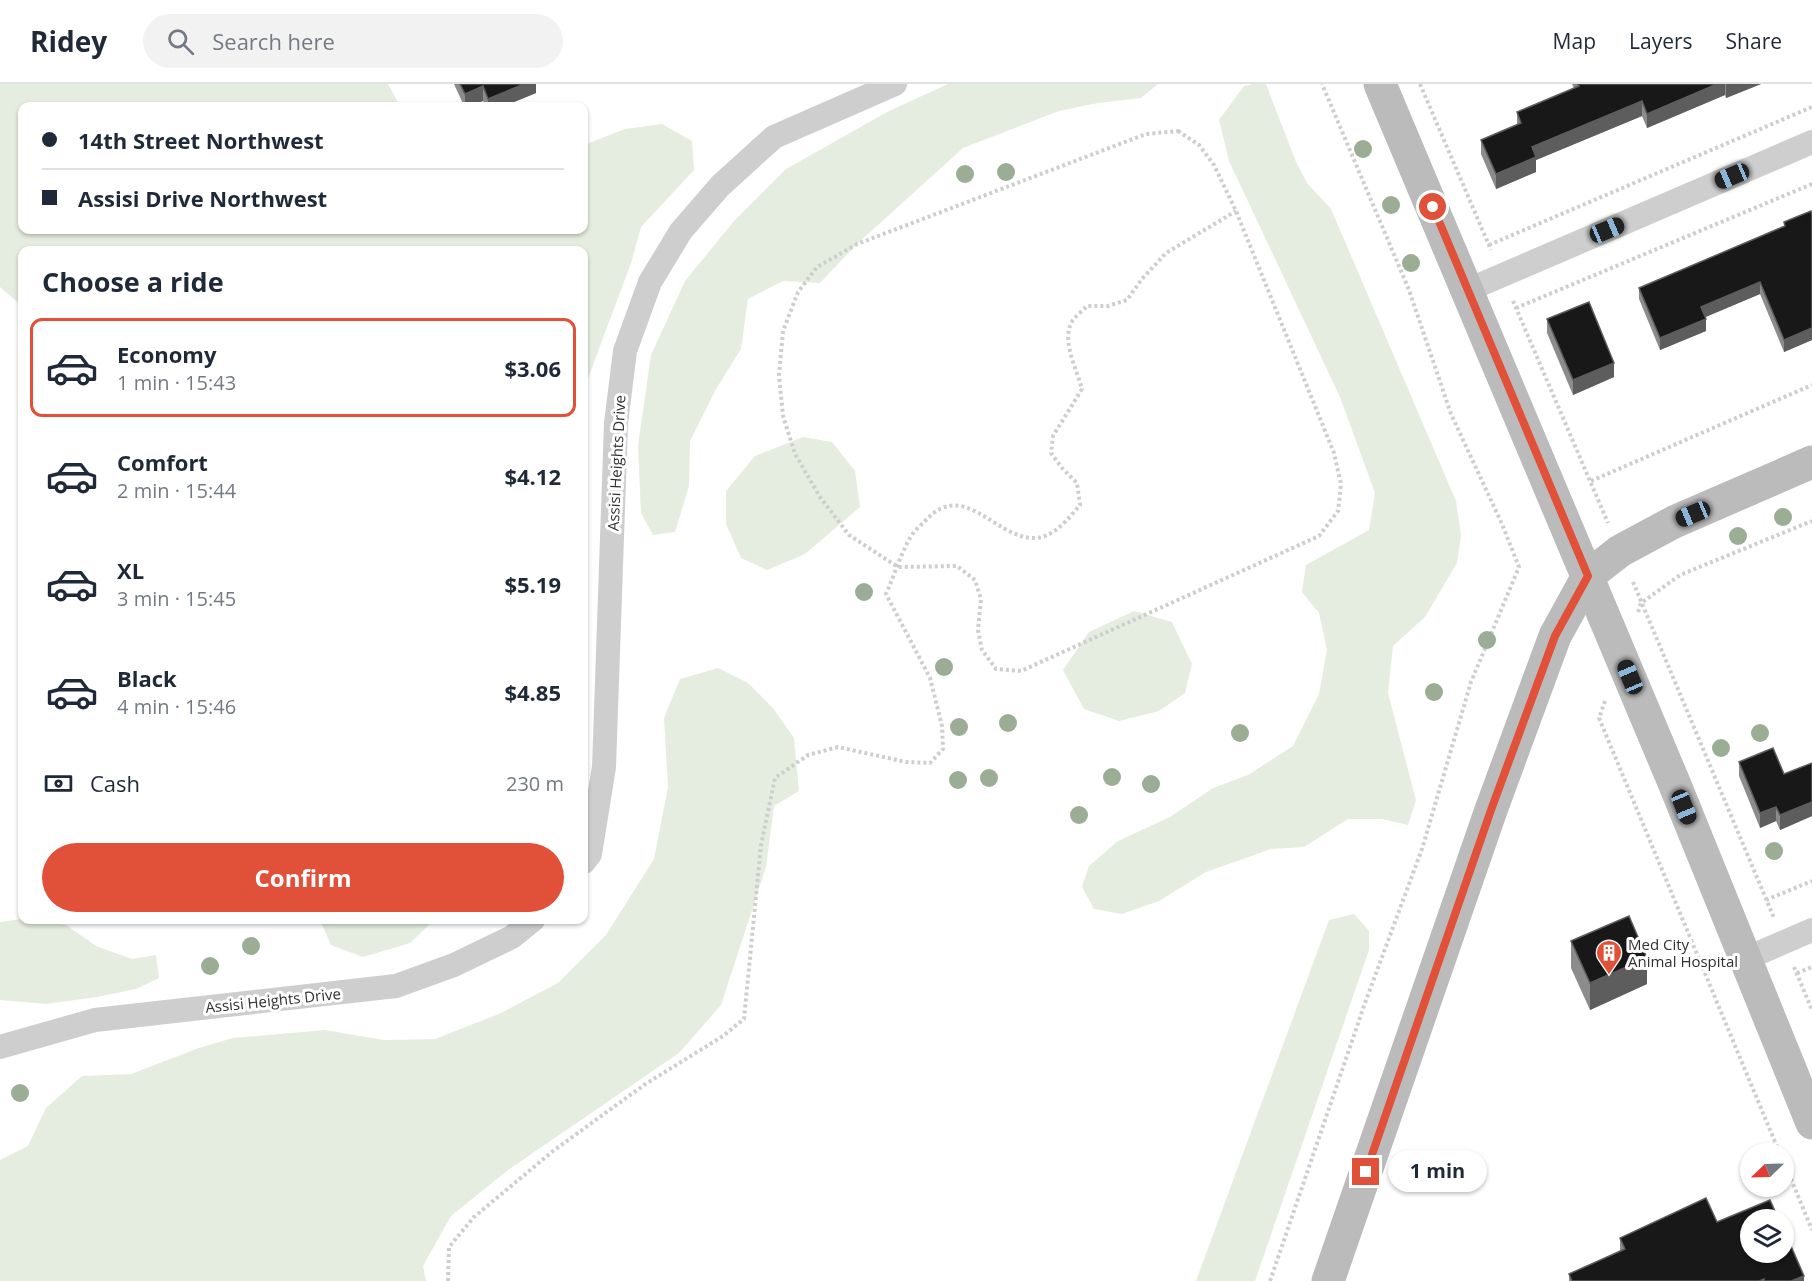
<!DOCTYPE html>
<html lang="en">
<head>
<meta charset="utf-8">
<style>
  body { margin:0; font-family:"Open Sans",sans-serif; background:#f2f2f3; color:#1f2937; height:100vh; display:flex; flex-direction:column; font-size:22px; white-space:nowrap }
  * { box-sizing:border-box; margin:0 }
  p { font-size:20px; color:#747a83 }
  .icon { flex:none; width:33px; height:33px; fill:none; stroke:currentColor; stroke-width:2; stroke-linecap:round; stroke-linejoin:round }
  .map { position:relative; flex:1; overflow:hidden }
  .panel { position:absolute; left:18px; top:162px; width:570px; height:678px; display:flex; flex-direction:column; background:#fff; border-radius:12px; box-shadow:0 2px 4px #0004 }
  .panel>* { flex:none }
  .banner { position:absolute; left:18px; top:18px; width:570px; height:132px; border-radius:12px; box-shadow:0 2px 4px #0004; display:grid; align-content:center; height:132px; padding:0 24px; background:#fff }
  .needle { width:39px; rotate:247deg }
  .controls { position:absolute; left:1740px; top:1059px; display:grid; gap:12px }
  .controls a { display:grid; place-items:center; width:54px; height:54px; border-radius:50%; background:#fff; box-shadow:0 2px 4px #0004; font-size:30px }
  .end { position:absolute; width:27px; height:27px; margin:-14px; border:8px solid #e15039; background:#fff; box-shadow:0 0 0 3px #fff }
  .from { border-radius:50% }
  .bubble { position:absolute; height:42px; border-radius:21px; background:#fff; box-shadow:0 2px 4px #0004; font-size:20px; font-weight:700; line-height:42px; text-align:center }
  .car { position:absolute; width:18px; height:36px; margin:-18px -9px; border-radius:8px; box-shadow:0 0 4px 2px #0007; background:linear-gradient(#222 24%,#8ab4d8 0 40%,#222 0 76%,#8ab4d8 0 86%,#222 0) }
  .banner b { display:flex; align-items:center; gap:21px; height:57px; font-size:22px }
  .banner b+b { border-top:2px solid #e0e1e3 }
  .banner i { width:15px; height:15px; background:#1f2937 }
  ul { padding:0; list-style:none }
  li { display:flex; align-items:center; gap:18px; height:99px; margin:0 12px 9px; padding:0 12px; border:3px solid transparent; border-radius:12px }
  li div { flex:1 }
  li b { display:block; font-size:22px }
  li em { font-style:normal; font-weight:700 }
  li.current { border-color:#e15039 }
  li>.icon { width:54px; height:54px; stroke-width:1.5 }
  h2 { padding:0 24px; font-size:27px; line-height:72px }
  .pay { display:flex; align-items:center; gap:15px; height:66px; padding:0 24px; font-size:22px }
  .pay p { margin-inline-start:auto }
  .primary-button { display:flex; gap:12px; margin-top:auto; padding:12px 24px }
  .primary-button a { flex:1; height:69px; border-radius:36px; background:#e15039; color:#fff; font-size:24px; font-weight:700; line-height:69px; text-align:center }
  header { display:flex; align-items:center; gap:36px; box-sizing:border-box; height:84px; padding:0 30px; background:#fff; border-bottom:2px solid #e0e1e3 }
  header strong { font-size:28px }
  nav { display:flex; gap:33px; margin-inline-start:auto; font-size:21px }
  .search { width:420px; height:54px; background:#f2f2f3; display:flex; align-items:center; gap:15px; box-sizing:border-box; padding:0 21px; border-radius:33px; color:#747a83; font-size:22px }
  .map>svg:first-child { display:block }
  .green { fill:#e4eddf }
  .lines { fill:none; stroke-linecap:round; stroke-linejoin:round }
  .path { stroke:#cecece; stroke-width:4; stroke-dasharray:3 3; stroke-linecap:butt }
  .street { stroke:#cecece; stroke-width:24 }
  .secondary { stroke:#bbb; stroke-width:33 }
  .tree { fill:#9bae95 }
  .wall { fill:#8c8c8c }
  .shaded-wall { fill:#5d5d5d }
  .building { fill:#181818; stroke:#5d5d5d; stroke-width:1.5 }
  .route { stroke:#e15039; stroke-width:8 }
  .labels { text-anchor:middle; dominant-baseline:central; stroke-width:6; stroke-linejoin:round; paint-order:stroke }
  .street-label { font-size:15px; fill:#313131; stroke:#fff }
  .poi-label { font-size:15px; fill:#313131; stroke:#fff; text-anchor:start }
</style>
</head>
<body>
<header>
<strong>Ridey</strong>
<div class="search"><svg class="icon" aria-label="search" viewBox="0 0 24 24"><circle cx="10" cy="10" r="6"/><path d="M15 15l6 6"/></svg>Search here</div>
<nav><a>Map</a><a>Layers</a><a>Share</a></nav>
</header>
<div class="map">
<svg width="1812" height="1197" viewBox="0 0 1812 1197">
  <rect width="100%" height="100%" fill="#fff"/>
  <g class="green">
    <path d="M0,0H388L400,22H22V146H584V61L625,45L662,40L692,57L694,86L641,143L631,179L584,305V166H22V222L0,203Z"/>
    <path d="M948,0H1158L1141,14L1098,19L1059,27L963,64L857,160L820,199L783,197L748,215L741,265L716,305L690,357L689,402L675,448L653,451L641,429L638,362L651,271L685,197L734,137L786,85L889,27Z"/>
    <path d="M1253,0H1266L1296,78L1307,99L1331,125L1456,417L1461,452L1457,479L1425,533L1393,562L1388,609L1416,716L1408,741L1382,735H1348L1304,763L1271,765L1206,788L1159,817L1122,830L1094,825L1082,803L1089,782L1118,757L1170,733L1213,704L1248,691L1293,662L1319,610L1327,566L1319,529L1302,508L1306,481L1369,446L1375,409L1340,313L1229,77L1219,36L1244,2Z"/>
    <path d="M803,353L832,358L855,387L860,423L805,470L767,486L741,474L726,440V407L755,372Z"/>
    <path d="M1134,527L1172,538L1192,580L1185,609L1159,627L1119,637L1084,625L1063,586L1089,548Z"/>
    <path d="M718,584L748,599L773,624L794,654L799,707L774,722L766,783L721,921L679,969L508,1086L451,1132L423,1182L426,1197H0V1076L28,1062L46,1024L82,992L131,990L199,964L233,954L325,946L384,956L435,955L499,930L558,899L606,851L654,775L668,703L664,634L680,595Z"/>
    <path d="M1354,830L1369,847V866L1255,1197H1196L1329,836Z"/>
    <path d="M22,835L66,841L96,862L132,875L156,871L159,894L136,905L97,913L46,920L0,916V838Z"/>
    <path d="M320,836H434L410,859L363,873L331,861Z"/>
  </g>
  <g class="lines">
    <g class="path">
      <path d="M1420,0L1491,166"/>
      <path d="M1178,47L1199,61L1214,81L1236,127L1334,369L1341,400L1338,427L1319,452L1021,587L996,585L982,566L978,546L981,515L975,496L957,482L898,483L849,451L820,413L795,370L783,332L779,291L783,247L798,208L817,183L857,160L1146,50Z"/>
      <path d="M1489,161L1812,23"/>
      <path d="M1513,217L1608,439"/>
      <path d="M1516,224L1812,100"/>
      <path d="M1591,397L1812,301"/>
      <path d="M1633,498L1774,834"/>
      <path d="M1638,528L1641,519L1680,491L1812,437"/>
      <path d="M1605,617L1599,634L1780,1070"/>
      <path d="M1766,816L1812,797"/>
      <path d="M1794,883L1812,926"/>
      <path d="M1797,889L1812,883"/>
      <path d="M1784,1078L1812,1146"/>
      <path d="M448,1197L449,1163L474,1133L553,1067L644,1001L723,952L744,935L761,761L775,694L808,671L838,663L906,678L930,679L943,665L942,642L930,594L886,510C894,492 900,472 910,454C913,448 920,442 925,437C965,393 996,457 1037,454C1055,452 1069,434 1080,421L1077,399L1062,384L1051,369L1053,352L1082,305C1077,285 1060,255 1073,236C1077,231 1083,226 1087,222H1108L1127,216L1142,195L1166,169L1236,127"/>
      <path d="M1270,1197L1365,919L1422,765L1471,598L1519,483L1502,440L1451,330L1409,206L1322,0"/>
    </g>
    <g class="street">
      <path d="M1468,206L1812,58"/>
      <path d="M584,778L590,770L604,683L616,339L625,267L650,198L681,147L720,102L774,53L895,0"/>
      <path d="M1745,875L1812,846"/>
      <path d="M0,963L95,936L396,902L454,881L512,853L533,836"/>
    </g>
    <g class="secondary">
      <path d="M1380,0L1675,701L1812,1039"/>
      <path d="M1328,1197L1491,726L1555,552L1588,492L1620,467L1674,438L1812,378"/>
    </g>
  </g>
  <g class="tree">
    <circle cx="1363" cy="65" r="9"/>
    <circle cx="1006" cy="88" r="9"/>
    <circle cx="965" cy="90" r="9"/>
    <circle cx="1391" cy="121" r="9"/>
    <circle cx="1411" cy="179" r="9"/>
    <circle cx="1783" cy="433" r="9"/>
    <circle cx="1738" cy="452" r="9"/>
    <circle cx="864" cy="508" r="9"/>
    <circle cx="1487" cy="556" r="9"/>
    <circle cx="944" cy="583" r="9"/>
    <circle cx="1434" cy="608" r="9"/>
    <circle cx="1008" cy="639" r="9"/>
    <circle cx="959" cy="643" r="9"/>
    <circle cx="1240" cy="649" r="9"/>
    <circle cx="1760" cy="649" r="9"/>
    <circle cx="1721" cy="664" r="9"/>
    <circle cx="1112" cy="693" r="9"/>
    <circle cx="989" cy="694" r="9"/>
    <circle cx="958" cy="696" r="9"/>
    <circle cx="1151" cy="700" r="9"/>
    <circle cx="1079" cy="731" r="9"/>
    <circle cx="1774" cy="767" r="9"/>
    <circle cx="251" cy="862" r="9"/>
    <circle cx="210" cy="882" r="9"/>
    <circle cx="20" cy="1009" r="9"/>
  </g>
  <g class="wall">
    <path d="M454,0H536V9L504,22H485L483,17L469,22H464Z"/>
    <path d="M1572,0H1761L1726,14L1725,11L1647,44L1642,32L1536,76V88L1496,105L1481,70V56L1517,41V28L1574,4Z"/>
    <path d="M1812,131V256L1784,268L1760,210L1705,233L1706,247L1660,266L1639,215V204L1784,142V138Z"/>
    <path d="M1547,235L1614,293L1573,311L1547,249Z"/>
    <path d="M1739,678L1784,690L1812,679V732L1780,746L1776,737L1760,744L1739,692Z"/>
    <path d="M1571,857L1647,900L1590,926L1571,884Z"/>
    <path d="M1717,1138L1804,1197H1569V1190L1620,1167V1154Z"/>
  </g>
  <g class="shaded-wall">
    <path d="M524,0H536V9L504,22H488V15Z"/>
    <path d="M1717,0H1725V11L1647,44V30Z"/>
    <path d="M1726,0H1761L1726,14Z"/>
    <path d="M483,2V17L469,22H465V10Z"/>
    <path d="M1642,17V32L1536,76V88L1496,105V90L1532,63Z"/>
    <path d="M1760,198V210L1701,235V223Z"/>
    <path d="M1706,235V247L1660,266V254Z"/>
    <path d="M1812,239V256L1784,268V256Z"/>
    <path d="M1614,279V293L1573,311V296Z"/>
    <path d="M1812,718V732L1780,746V731Z"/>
    <path d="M1776,723V737L1760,744V729Z"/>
    <path d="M1647,874V900L1590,926V899Z"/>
    <path d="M1804,1192V1197H1791Z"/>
  </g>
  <g class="building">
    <path d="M460,0H524L488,15L483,2L465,10Z"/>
    <path d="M1578,0H1717L1647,30L1642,17L1532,63L1536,73L1496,90L1481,56L1521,39L1517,28L1579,2Z"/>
    <path d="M1811,127L1812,131V244L1784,256L1760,198L1701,223L1706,235L1660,254L1639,204L1785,142L1784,138Z"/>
    <path d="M1589,218L1614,279L1573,296L1547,235Z"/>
    <path d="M1773,664L1784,690L1812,679V718L1780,731L1776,723L1760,729L1739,678Z"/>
    <path d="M1629,832L1647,874L1590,899L1571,857Z"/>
    <path d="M1706,1114L1717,1138L1770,1116L1779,1136H1750V1168H1784V1146L1804,1192L1791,1197H1764V1195L1759,1197H1572L1569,1190L1625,1165L1620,1154Z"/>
  </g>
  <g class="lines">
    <path class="route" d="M1366,1088L1491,726L1555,552L1588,492L1433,123"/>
  </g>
  <defs>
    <symbol id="building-pin" viewBox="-11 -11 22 30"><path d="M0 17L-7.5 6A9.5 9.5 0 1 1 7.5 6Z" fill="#e15039" stroke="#fff"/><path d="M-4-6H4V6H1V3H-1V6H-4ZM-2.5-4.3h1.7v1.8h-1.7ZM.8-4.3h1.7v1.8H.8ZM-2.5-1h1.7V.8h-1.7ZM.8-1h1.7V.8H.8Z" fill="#fff"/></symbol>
  </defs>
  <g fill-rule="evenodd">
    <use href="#building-pin" x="1594" y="854" width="30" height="40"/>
  </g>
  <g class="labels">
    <g class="street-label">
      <text transform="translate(616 379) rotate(-87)">Assisi Heights Drive</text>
      <text transform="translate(273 916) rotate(-6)">Assisi Heights Drive</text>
    </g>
    <g class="poi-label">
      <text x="1628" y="860">Med City<tspan x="1628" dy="17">Animal Hospital</tspan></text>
    </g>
  </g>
</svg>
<div class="controls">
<a><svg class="needle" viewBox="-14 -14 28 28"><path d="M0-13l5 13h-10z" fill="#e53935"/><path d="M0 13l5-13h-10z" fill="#747a83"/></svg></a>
<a><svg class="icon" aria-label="layers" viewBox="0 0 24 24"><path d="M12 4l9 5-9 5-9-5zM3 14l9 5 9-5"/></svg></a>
</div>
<i class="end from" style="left:1433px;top:123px"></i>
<i class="end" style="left:1366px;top:1088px"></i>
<div class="bubble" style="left:1388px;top:1066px;width:99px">1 min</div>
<i class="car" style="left:1732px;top:92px;rotate:247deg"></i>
<i class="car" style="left:1607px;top:146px;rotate:67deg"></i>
<i class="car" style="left:1693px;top:430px;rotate:247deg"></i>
<i class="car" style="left:1630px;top:593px;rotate:337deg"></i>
<i class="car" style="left:1684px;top:723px;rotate:158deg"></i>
<div class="banner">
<b><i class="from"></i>14th Street Northwest</b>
<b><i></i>Assisi Drive Northwest</b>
</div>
<section class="panel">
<h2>Choose a ride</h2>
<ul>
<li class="current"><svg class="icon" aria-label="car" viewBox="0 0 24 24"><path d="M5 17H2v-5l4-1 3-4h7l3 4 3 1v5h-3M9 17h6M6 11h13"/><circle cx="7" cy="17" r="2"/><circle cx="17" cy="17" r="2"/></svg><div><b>Economy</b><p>1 min · 15:43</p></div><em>$3.06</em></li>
<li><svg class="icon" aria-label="car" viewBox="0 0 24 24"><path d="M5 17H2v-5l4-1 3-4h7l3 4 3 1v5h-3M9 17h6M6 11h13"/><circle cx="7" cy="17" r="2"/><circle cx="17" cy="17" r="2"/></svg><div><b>Comfort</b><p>2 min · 15:44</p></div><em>$4.12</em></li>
<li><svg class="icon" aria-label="car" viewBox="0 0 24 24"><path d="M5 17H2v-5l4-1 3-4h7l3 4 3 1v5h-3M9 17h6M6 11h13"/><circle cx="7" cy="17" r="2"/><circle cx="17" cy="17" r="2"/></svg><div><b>XL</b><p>3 min · 15:45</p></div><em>$5.19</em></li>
<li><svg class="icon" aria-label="car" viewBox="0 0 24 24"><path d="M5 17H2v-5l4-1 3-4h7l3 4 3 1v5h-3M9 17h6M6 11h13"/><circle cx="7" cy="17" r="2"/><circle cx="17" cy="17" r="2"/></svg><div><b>Black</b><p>4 min · 15:46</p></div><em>$4.85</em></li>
</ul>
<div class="pay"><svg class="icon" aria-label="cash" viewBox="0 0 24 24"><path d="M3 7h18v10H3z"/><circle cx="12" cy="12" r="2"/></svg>Cash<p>230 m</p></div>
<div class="primary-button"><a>Confirm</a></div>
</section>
</div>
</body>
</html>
